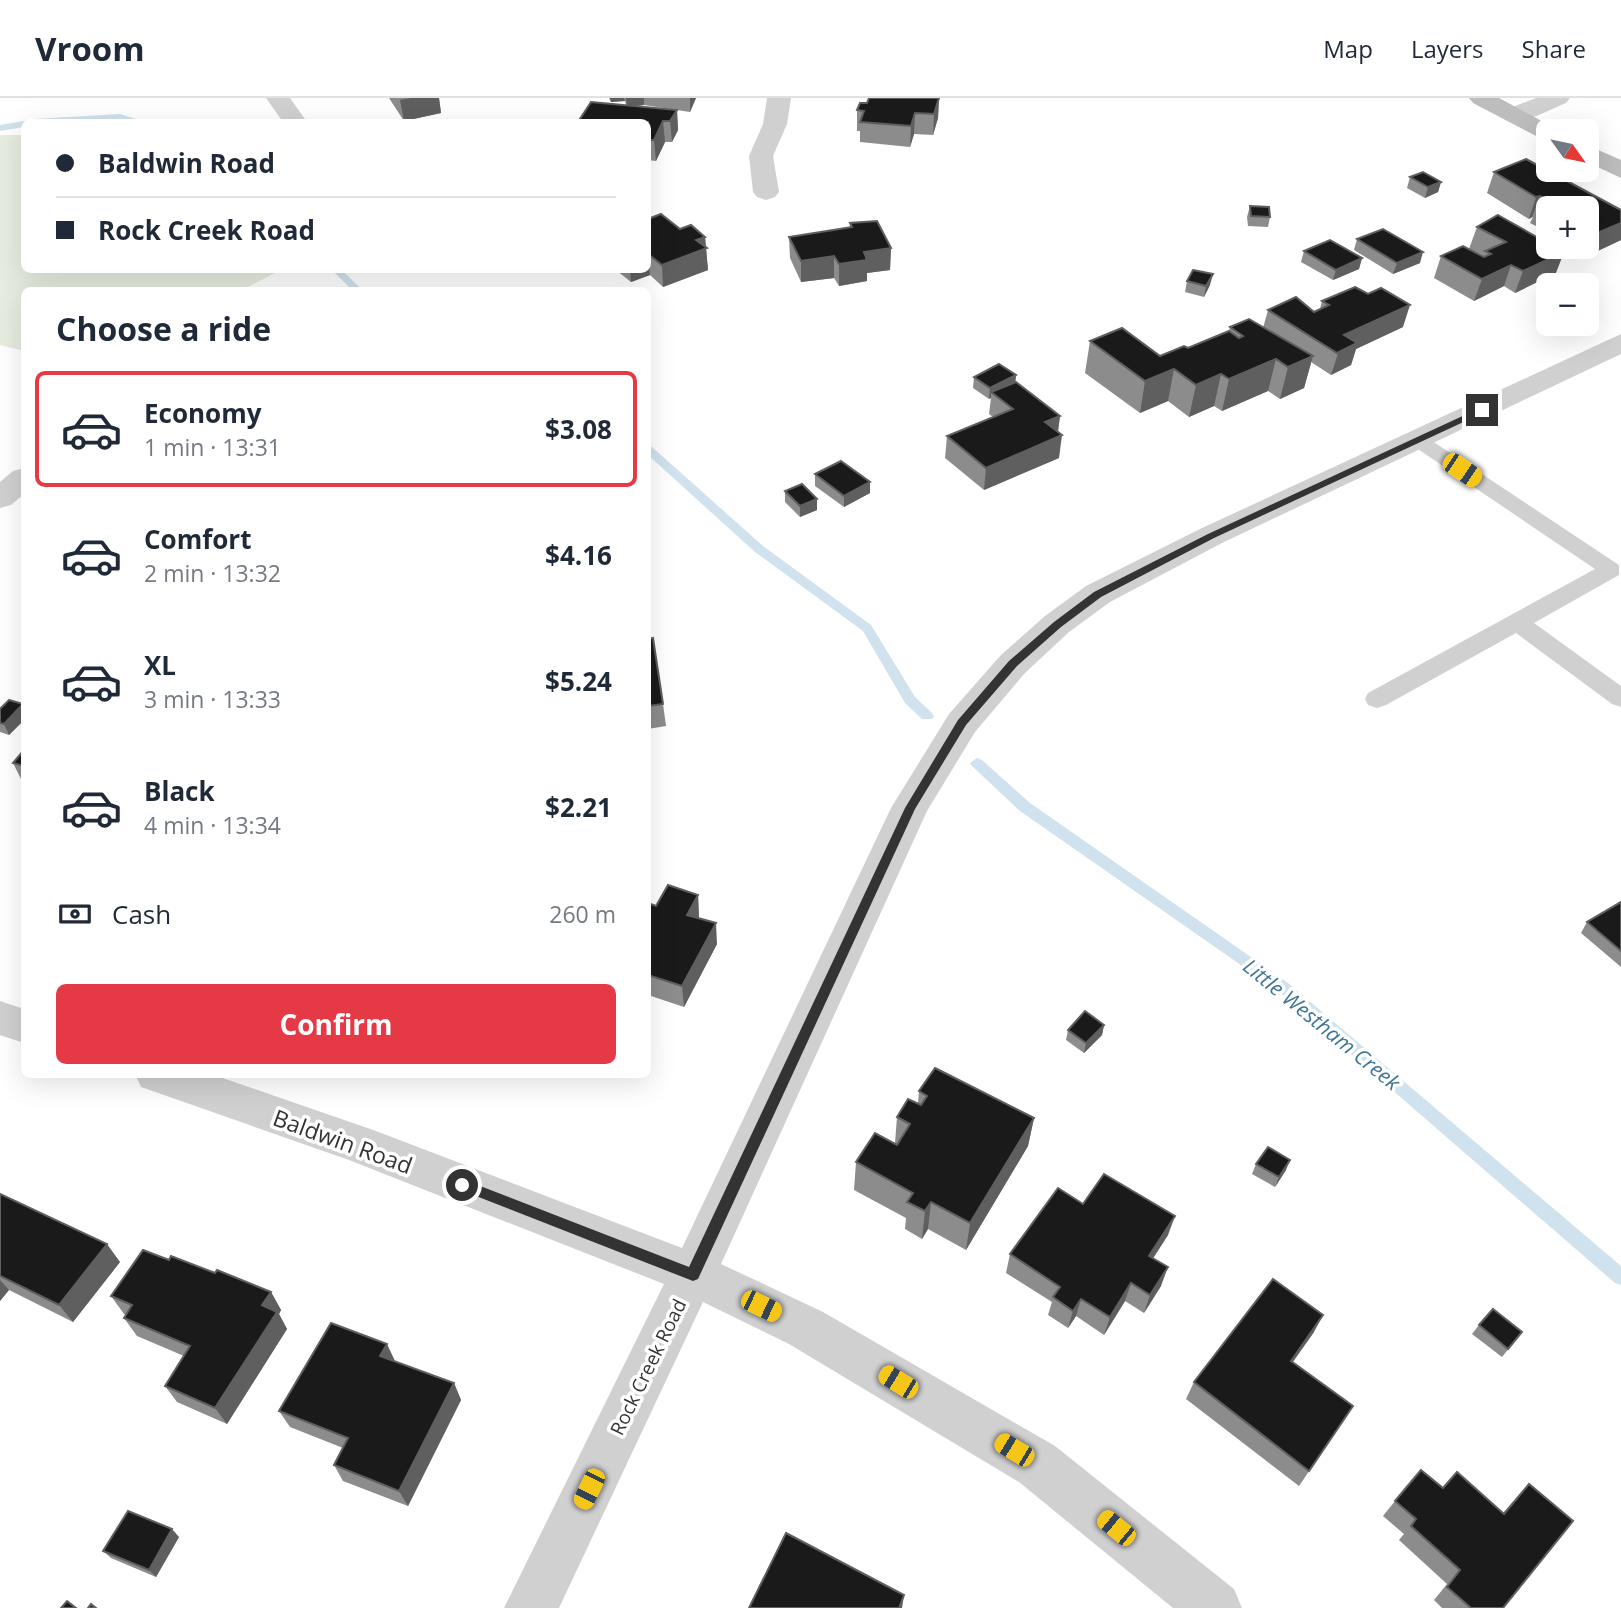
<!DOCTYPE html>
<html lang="en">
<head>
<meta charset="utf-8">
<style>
  body { margin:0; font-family:"Open Sans",sans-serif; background:#f2f2f3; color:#1f2937; height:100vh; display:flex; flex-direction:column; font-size:26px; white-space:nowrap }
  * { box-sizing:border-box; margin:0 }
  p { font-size:23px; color:#747a83 }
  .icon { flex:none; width:38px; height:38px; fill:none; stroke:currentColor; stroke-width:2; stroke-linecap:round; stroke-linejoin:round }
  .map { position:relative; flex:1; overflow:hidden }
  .details { position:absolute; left:21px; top:189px; width:630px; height:791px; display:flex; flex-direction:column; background:#fff; border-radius:10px; box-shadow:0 7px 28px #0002 }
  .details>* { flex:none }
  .top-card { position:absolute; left:21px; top:21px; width:630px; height:154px; border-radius:10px; box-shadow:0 7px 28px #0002; display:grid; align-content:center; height:154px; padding:0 35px; background:#fff }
  .needle { width:46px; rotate:123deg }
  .controls { position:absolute; left:1536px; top:21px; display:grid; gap:14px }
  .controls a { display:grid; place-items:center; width:63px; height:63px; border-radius:10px; background:#fff; box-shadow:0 7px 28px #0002; font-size:35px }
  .end { position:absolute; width:32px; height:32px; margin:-16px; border:9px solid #333; background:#fff; box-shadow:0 0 0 4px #fff }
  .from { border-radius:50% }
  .car { position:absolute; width:21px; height:42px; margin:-21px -10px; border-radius:9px; box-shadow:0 0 5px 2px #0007; background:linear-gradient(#f5c518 24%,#345 0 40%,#f5c518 0 76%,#345 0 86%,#f5c518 0) }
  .top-card b { display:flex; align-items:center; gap:24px; height:66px; font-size:26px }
  .top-card b+b { border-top:2px solid #e0e1e3 }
  .top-card i { width:18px; height:18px; background:#1f2937 }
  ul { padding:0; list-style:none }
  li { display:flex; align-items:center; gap:21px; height:116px; margin:0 14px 10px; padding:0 21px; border:4px solid transparent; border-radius:10px }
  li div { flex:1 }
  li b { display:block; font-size:26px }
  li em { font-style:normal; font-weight:700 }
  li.on { border-color:#e63946 }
  li>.icon { width:63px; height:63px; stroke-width:1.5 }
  h2 { padding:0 35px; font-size:32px; line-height:84px }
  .pay { display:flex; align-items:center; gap:18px; height:77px; padding:0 35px; font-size:26px }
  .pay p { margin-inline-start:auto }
  .primary-button { display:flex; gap:14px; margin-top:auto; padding:14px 35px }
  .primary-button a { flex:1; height:80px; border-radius:10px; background:#e63946; color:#fff; font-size:28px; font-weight:700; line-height:80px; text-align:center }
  header { display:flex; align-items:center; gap:42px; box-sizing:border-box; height:98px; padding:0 35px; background:#fff; border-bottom:2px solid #e0e1e3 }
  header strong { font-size:33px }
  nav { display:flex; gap:38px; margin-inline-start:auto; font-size:24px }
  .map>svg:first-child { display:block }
  .green { fill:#e6ecdf }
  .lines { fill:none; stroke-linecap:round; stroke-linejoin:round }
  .stream { fill:#cfe2ee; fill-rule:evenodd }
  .service { fill:#d0d0d0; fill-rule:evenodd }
  .minor { fill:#d0d0d0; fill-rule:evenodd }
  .secondary { fill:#bdbdbd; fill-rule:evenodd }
  .wall { fill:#8c8c8c }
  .shaded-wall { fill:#5f5f5f }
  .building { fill:#1a1a1a; stroke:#5f5f5f; stroke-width:2 }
  .route { fill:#333 }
  .labels { text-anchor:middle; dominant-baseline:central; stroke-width:7; stroke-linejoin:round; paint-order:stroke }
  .street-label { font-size:19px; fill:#333; stroke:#fff }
  .water-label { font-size:21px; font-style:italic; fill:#3f7597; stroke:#fff }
  .near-street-label { font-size:23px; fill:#333; stroke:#fff }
</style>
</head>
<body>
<header>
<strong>Vroom</strong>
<nav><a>Map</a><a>Layers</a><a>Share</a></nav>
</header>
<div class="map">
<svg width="1621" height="1510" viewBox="0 0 1621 1510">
  <rect width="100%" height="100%" fill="#fff"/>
  <path class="green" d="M0,37H24V172H281L242,192H24V253L0,247Z"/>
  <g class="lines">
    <g class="stream">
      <path d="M120,16L145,24L120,22L30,24L34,21Z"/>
      <path d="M24,23L27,24H24V29L0,33V27Z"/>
      <path d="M332,172H342L362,192H352Z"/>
      <path d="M648,348L652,349L763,448L871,527L915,599L932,615L934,618L932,621H922L905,605L863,533L755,454L648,357Z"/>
      <path d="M977,660L982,662L1030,705L1288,885L1621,1168V1187L1615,1185L1278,893L1020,713L972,668L970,665Z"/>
    </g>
    <path class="service" d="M1416,335L1423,337L1619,467V477L1534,525L1621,588V609L1612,606L1516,535L1386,607L1377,610L1368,607L1365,601L1368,595L1595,471L1409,345L1406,341L1409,337Z"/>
    <g class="minor">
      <path d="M266,0H290L307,24H283Z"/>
      <path d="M767,0H791L787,26L773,58L779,94L775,99L766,102L757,99L753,94L749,58L763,26Z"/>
      <path d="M1536,0H1570L1566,5C1548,12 1525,27 1505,22L1502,17L1505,12Z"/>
      <path d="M1621,236V256L1222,445L1110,504L1069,534L1025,575L975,634L927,713L721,1166L823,1214L1055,1348L1234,1491L1242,1510H1173L1019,1384L789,1246L703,1204L559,1510H504L664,1186L349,1062L141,989L135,976H211L376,1033L682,1150L891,710L949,616L1001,557L1045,518L1086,488L1200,431Z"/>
      <path d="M24,370V396L11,407L0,410V384L13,373Z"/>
      <path d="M0,903L24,911V945L0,937Z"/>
    </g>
    <g class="secondary">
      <path d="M1469,0H1499L1560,33H1549V42L1540,40L1473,5Z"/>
      <path d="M1587,47L1621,62V80L1587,64Z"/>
    </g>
  </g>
  <g class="wall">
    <path d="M389,0H441H439L441,15L404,23Z"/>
    <path d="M609,0H696L690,14L644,7L635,8L677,12L678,32L672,44H665L656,63L648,62V24L626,7L625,3L611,4Z"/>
    <path d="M939,0L938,20L933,37L914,36L910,49L860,44V33H857V12Z"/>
    <path d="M1494,74L1621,112V142L1587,158L1571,149H1587V110H1549V132L1546,133L1530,125L1533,119L1529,121L1487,95Z"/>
    <path d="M1410,79L1441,84L1438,94L1425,100L1407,90Z"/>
    <path d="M1250,108L1270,119L1268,129L1248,128L1247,119Z"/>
    <path d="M1498,117L1556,175L1515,195L1504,188L1474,203L1434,180L1441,158L1483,159L1484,158L1469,151L1477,129Z"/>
    <path d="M648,121L705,139L708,172L663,189L650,177L631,184L616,172H648Z"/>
    <path d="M850,125L891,150L890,172L867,175V183L839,188L834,180L801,184L790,160L789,139L850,130Z"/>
    <path d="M1357,141L1420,165L1393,176L1354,152Z"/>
    <path d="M1304,153L1362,160L1359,171L1333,182L1301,164Z"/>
    <path d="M1187,183L1210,187L1204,199L1185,194Z"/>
    <path d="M1322,203L1403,229L1356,251L1351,267L1331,277L1311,264L1304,290L1280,301L1268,293L1222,313L1214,308L1189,319L1168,303L1140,315L1085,275L1090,243L1160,258L1188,250L1229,233L1230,229L1263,230L1268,212L1314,214L1320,211Z"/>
    <path d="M1016,277L1015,284L1060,318L1058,334L1059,360L984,392L945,360L947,338L993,319L989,316L991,300L989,301L973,290L974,279Z"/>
    <path d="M815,376L870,395L844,409L815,388Z"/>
    <path d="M785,393L817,401V412L800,419L785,404Z"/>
    <path d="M648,541L663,606L666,628L648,631Z"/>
    <path d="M23,606L24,610V622L9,637L0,634V611Z"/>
    <path d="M24,652V687L13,665Z"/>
    <path d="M698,797L699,819V820L717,846L684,909L648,897V805L656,808Z"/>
    <path d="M1621,804V869L1581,835L1587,824Z"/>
    <path d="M1104,927L1102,937L1084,955L1066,942L1068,932Z"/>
    <path d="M919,993L1034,1020L1028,1048L966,1152L928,1131L922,1141L905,1131L906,1120L854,1092L856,1064L895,1045L897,1019L918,1006Z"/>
    <path d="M1256,1066L1286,1072L1275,1089L1252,1076Z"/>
    <path d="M0,1096L120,1164L73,1224L9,1192L0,1203Z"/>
    <path d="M1083,1106L1168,1137L1153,1160L1161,1188L1144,1215L1125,1203L1104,1237L1076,1218L1068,1230L1048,1217L1052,1204L1006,1175L1010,1156Z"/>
    <path d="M215,1175L271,1194L281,1212L279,1216L287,1231L227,1326L177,1304L165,1288L184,1258L137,1238L124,1220L126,1217L124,1216L111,1198Z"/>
    <path d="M1479,1227L1522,1234L1502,1259L1472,1236Z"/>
    <path d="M1314,1234L1293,1264L1353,1308L1299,1388L1186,1301L1194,1284Z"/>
    <path d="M395,1263L454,1285L461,1302L408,1408L343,1383L334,1367L343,1350L290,1329L279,1313Z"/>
    <path d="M1529,1386L1503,1510H1442L1434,1502L1447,1486L1399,1442L1404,1436L1383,1418L1395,1403L1443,1390L1503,1415Z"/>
    <path d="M179,1439L156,1479L111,1460L103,1453Z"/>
  </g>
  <g class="shaded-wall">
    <path d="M411,0H441H439L441,15L404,23L400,2Z"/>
    <path d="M610,0H624L625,3L611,4Z"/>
    <path d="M626,0H644V7L627,9Z"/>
    <path d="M690,0H696L690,14Z"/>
    <path d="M939,0L938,20L933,37L934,16Z"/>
    <path d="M677,12L678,32L672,44L670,23Z"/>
    <path d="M915,15L914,36L910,49L911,28Z"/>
    <path d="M663,23L665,44L656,63L654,42Z"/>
    <path d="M1441,84L1438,94L1425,100L1428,89Z"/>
    <path d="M648,98L650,119L648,120Z"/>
    <path d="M1540,98L1532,119L1529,121L1536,99Z"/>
    <path d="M1621,125V142L1587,158L1595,136Z"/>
    <path d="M705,139L708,172L663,189L662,167L696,142Z"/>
    <path d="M891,150L890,172L867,175V183L839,188V166L864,154Z"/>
    <path d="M1423,154L1420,165L1393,176L1397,165Z"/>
    <path d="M1564,154L1556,175L1515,195L1523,173Z"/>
    <path d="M648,156L650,177L631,184L630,172H648Z"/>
    <path d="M834,158V180L801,184V163Z"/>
    <path d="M1362,160L1359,171L1333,182L1336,172Z"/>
    <path d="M1511,167L1504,188L1474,203L1482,181Z"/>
    <path d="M1213,176L1210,187L1204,199L1206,188Z"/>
    <path d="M1410,207L1403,229L1356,251L1351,267L1331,277L1344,237Z"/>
    <path d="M1313,258L1304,290L1280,301L1288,269Z"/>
    <path d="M1276,261L1268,293L1222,313L1229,281Z"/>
    <path d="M1174,271L1168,303L1140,315L1145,283Z"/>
    <path d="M1221,276L1214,308L1189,319L1196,287Z"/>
    <path d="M1016,277L1015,288L991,294V300L989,301L990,290Z"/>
    <path d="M1060,318L1057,340L1045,324Z"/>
    <path d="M1062,337L1059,360L984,392L986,370Z"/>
    <path d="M870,384V395L844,409V398Z"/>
    <path d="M817,401V412L800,419V408Z"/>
    <path d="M23,606L24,610V622L9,637L4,626Z"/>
    <path d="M698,797L699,819L689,838L687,817Z"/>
    <path d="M716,825L717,846L684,909L682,888Z"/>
    <path d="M1104,927L1102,937L1084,955L1086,945Z"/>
    <path d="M1034,1020L1028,1048L966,1152L970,1125Z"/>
    <path d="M1290,1062L1286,1072L1275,1089L1279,1079Z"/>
    <path d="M931,1104L928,1131L922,1141L925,1113Z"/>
    <path d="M1175,1118L1168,1137L1143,1176L1149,1158Z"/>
    <path d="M107,1146L120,1164L73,1224L59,1207Z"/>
    <path d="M1168,1169L1161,1188L1144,1215L1150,1197Z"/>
    <path d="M0,1182L9,1192L0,1203Z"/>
    <path d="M1131,1185L1125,1203L1104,1237L1110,1219Z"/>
    <path d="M271,1194L281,1212L279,1216L287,1231L227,1326L215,1310L262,1207Z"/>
    <path d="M1081,1201L1076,1218L1068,1230L1073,1213Z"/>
    <path d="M1323,1217L1314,1234L1281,1280L1291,1263Z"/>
    <path d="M387,1246L395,1263L380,1258Z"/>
    <path d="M454,1285L461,1302L408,1408L399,1393Z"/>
    <path d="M172,1431L179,1439L156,1479L149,1472Z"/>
    <path d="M904,1497L902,1510H899Z"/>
  </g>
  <g class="building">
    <path d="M869,0H939L934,16L915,15L911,28L860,24L864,13L857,12L860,5H867Z"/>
    <path d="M591,4L677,12L670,23H663L654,42H648V24H578Z"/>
    <path d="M1526,61L1621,112V125L1595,136L1587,132V110H1565L1562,109L1558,110H1550L1538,104L1545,101L1540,98L1536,99L1494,74Z"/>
    <path d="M1423,74L1441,84L1428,89L1410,79Z"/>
    <path d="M1250,108L1269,109L1270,119L1251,118Z"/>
    <path d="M661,116L680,131L691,127L705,139L696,142L707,150L662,167L648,156V121Z"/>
    <path d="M1498,117L1549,146V149H1554L1564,154L1523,173L1511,167L1482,181L1441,158L1463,148L1484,159L1491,156L1485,153L1506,144L1477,129Z"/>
    <path d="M877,123L891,150L864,154L867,162L839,166L834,158L801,163L789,139L852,129L850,125Z"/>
    <path d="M1383,131L1423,154L1397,165L1357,141Z"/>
    <path d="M1330,142L1362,160L1336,172L1304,153Z"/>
    <path d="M1193,172L1213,176L1206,188L1187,183Z"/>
    <path d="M1355,189L1368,196L1381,190L1410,207L1344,237L1357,245L1337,255L1268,212L1296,199L1314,214L1329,207L1322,203Z"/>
    <path d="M1249,221L1313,258L1288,269L1276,261L1229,281L1221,276L1196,287L1174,271L1145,283L1090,243L1122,230L1160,258L1184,248L1188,250L1229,233L1239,240L1243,238L1230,229Z"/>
    <path d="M999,266L1016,277L990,290L974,279Z"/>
    <path d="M1016,284L1060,318L1045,324L1062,337L986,370L947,338L1013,311L991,294Z"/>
    <path d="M841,363L870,384L844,398L815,376Z"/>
    <path d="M802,386L817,401L800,408L785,393Z"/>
    <path d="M653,540L663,606L648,608V541Z"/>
    <path d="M9,602L23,606L4,626L0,625V611Z"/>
    <path d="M24,652V668L13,665Z"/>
    <path d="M668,787L698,797L687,817L716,825L682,888L648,877V805L656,808Z"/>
    <path d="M1621,804V853L1587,824Z"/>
    <path d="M1085,913L1104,927L1086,945L1068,932Z"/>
    <path d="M935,970L1034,1020L970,1125L931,1104L925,1113L907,1104L913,1095L856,1064L875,1035L897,1047L910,1026L897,1019L908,1001L921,1007L927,998L919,993Z"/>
    <path d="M1268,1049L1290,1062L1279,1079L1256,1066Z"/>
    <path d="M1104,1076L1175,1118L1149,1158L1168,1169L1150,1197L1131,1185L1110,1219L1081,1201L1073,1213L1053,1199L1060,1189L1010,1156L1058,1090L1083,1106Z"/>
    <path d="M0,1096L107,1146L59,1207L0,1178Z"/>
    <path d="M143,1152L169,1162L171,1158L215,1175L217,1172L271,1194L262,1207L277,1214L215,1310L165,1288L190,1248L124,1220L132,1207L111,1198Z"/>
    <path d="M1273,1181L1323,1217L1291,1263L1353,1308L1309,1373L1194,1284Z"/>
    <path d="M1493,1211L1522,1234L1508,1251L1479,1227Z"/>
    <path d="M331,1225L387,1246L380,1258L454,1285L399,1393L334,1367L348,1340L279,1313Z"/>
    <path d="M1421,1372L1443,1390L1457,1374L1504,1416L1529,1386L1573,1423L1503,1510H1471L1447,1489L1460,1472L1411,1428L1416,1421L1395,1403Z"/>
    <path d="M128,1413L172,1431L149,1472L103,1453Z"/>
    <path d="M786,1435L904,1497L899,1510H749Z"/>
    <path d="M67,1503L76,1510H61Z"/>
    <path d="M91,1506L96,1510H88Z"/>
  </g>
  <path class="route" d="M1482,309L1486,312L1485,314L1214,440L1101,499L1061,529L1017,568L966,627L915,711L698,1181L693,1183L458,1091L456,1087L462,1081L689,1169L905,710L958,622L1009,563L1054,524L1094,494L1208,436Z"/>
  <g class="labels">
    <g class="street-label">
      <text transform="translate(648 1269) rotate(-64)">Rock Creek Road</text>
    </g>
    <g class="water-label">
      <text transform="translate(1322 926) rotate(39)">Little Westham Creek</text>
    </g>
    <g class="near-street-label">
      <text transform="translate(343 1043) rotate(20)">Baldwin Road</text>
    </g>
  </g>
</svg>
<div class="controls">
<a><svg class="needle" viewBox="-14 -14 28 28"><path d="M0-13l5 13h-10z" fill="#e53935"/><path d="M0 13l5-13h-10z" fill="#747a83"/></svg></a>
<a>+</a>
<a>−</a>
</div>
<i class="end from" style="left:462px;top:1087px"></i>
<i class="end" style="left:1482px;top:312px"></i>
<i class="car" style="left:1462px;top:372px;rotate:124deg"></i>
<i class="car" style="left:761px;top:1208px;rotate:116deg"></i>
<i class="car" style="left:898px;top:1284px;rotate:301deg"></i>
<i class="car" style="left:1014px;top:1352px;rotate:301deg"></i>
<i class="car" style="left:589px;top:1391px;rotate:206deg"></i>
<i class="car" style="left:1116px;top:1430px;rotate:309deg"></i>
<div class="top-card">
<b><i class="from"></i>Baldwin Road</b>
<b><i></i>Rock Creek Road</b>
</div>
<section class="details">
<h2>Choose a ride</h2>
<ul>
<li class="on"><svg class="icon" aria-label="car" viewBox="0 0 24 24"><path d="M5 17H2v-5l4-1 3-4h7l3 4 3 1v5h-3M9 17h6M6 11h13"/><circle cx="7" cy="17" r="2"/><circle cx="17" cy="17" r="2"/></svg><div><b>Economy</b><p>1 min · 13:31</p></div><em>$3.08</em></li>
<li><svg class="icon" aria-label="car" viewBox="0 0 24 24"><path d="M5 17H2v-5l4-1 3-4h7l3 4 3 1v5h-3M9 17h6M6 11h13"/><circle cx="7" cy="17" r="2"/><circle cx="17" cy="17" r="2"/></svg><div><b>Comfort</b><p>2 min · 13:32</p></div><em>$4.16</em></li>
<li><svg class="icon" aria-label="car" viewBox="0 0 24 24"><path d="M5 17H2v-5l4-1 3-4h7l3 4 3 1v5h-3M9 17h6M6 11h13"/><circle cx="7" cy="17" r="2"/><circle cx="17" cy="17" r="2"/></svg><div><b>XL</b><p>3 min · 13:33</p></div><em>$5.24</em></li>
<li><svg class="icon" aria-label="car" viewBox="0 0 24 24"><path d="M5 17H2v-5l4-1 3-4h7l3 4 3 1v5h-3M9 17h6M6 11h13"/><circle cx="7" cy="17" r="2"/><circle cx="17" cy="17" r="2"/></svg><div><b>Black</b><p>4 min · 13:34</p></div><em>$2.21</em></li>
</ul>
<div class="pay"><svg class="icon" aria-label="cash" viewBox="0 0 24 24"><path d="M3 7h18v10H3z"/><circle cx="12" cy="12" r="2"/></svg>Cash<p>260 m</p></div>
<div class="primary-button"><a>Confirm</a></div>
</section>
</div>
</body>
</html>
